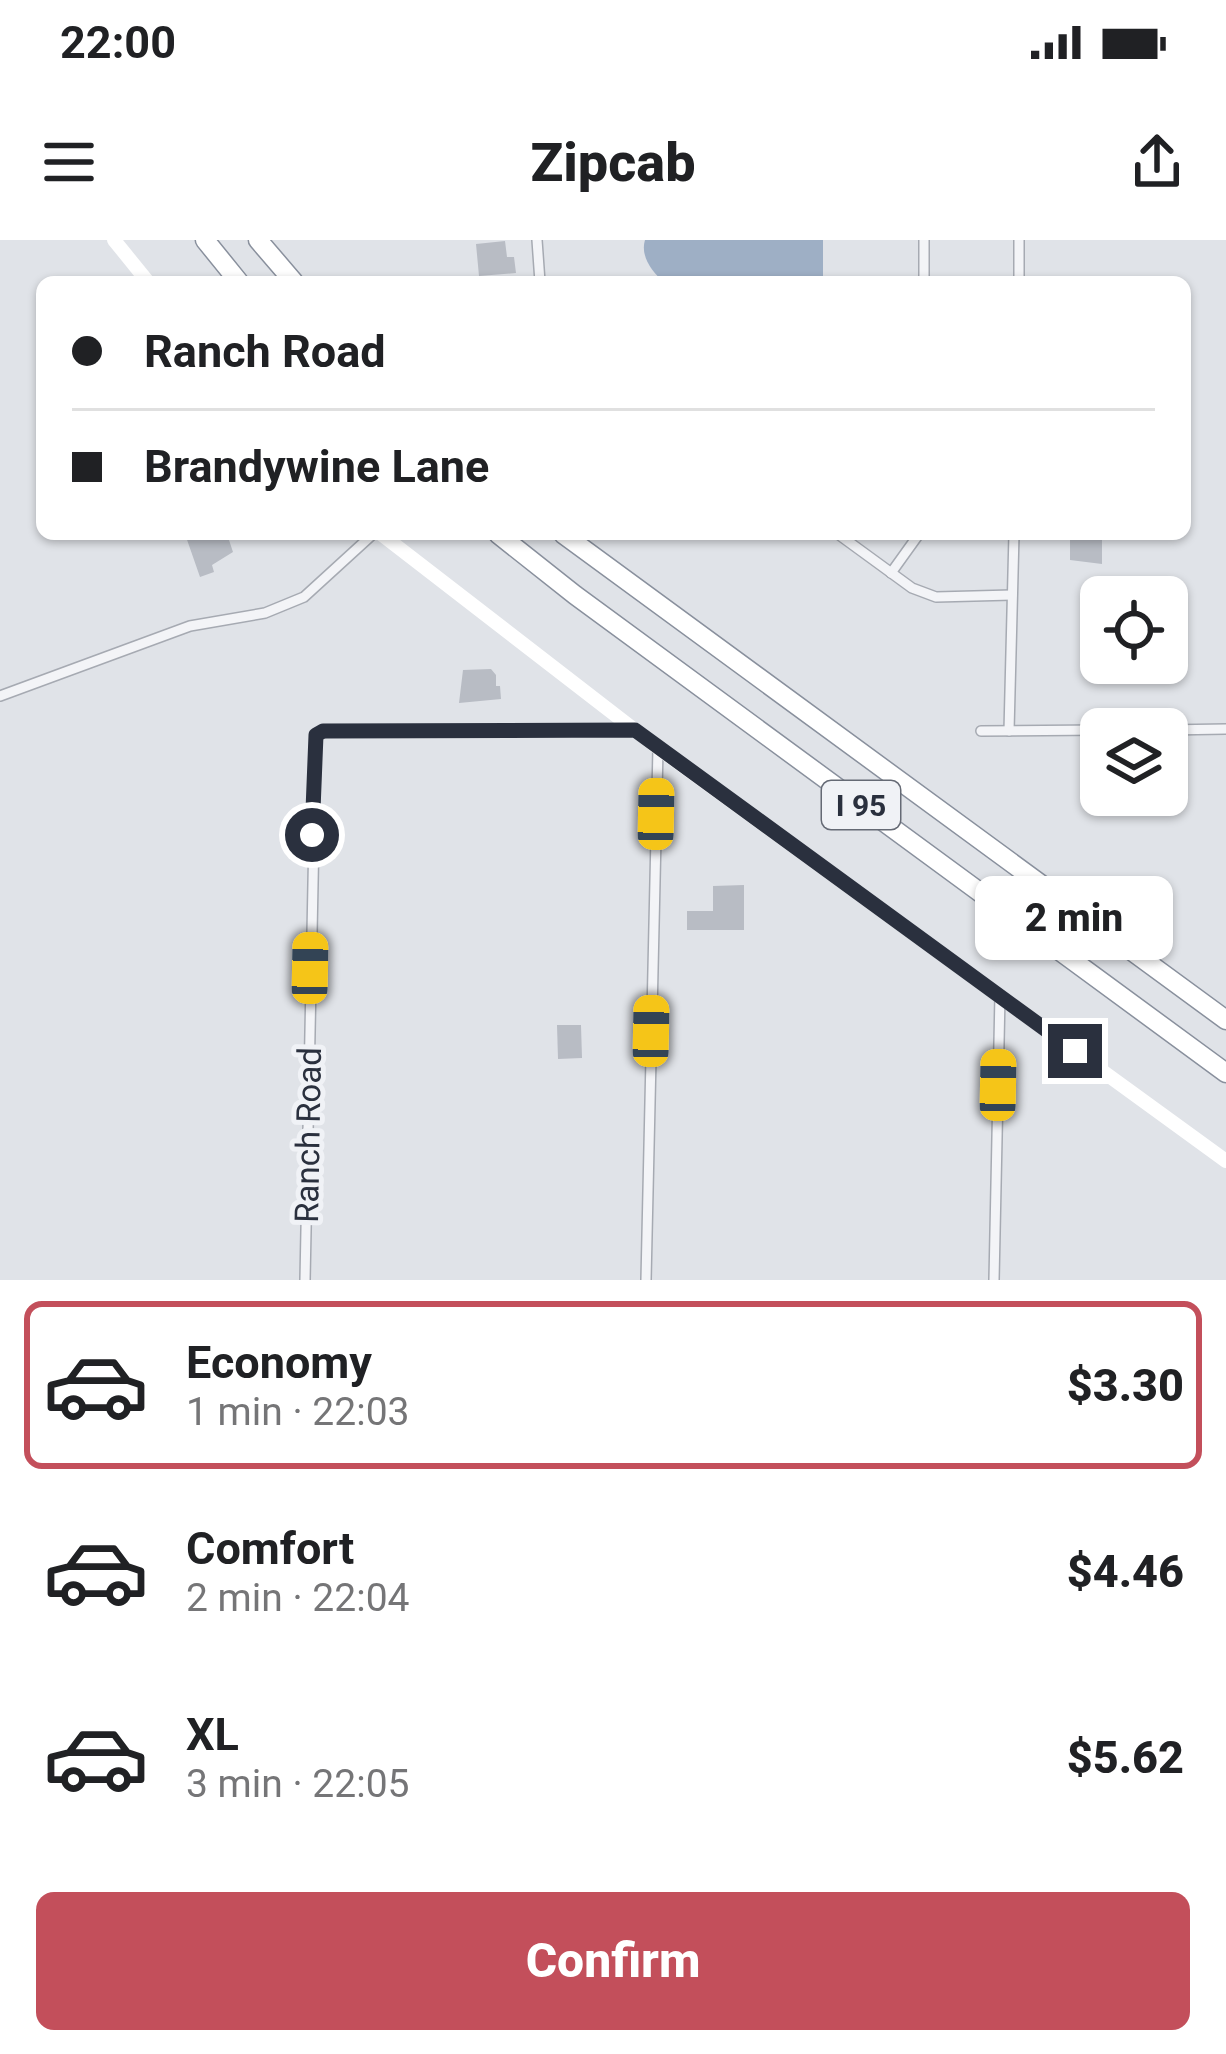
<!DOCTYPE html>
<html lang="en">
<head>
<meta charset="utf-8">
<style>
  body { margin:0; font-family:Roboto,sans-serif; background:#f2f2f2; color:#202124; height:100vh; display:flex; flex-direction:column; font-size:45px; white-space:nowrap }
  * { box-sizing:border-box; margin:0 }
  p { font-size:39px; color:#757577 }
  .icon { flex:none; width:66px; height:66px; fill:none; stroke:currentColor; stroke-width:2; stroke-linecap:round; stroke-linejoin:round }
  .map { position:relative; height:1040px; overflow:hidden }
  .sheet { display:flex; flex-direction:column; background:#fff; flex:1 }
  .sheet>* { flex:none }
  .banner { position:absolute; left:36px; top:36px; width:1155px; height:264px; border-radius:18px; box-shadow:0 3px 9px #0004; display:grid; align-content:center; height:264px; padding:0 36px; background:#fff }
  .tools { position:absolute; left:1080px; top:336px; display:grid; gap:24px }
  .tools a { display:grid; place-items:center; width:108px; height:108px; border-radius:18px; background:#fff; box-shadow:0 3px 9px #0004; font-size:60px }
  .end { position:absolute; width:54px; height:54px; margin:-27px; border:15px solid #2a303e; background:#fff; box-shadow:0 0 0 6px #fff }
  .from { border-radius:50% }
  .bubble { position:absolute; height:84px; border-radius:18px; background:#fff; box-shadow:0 3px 9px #0004; font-size:39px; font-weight:800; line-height:84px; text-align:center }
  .car { position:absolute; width:36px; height:72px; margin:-36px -18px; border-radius:15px; box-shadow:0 0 9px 3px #0007; background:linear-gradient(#f5c518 24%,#345 0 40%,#f5c518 0 76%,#345 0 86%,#f5c518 0) }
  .banner b { display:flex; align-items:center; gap:42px; height:114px; font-size:45px }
  .banner b+b { border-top:3px solid #e0e0e0 }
  .banner i { width:30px; height:30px; background:#202124 }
  ul { padding:21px 0 0; list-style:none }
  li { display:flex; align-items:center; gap:36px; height:168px; margin:0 24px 18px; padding:0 12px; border:6px solid transparent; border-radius:18px }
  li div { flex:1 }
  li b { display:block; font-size:45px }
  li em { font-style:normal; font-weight:800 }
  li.active { border-color:#c34f5b }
  li>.icon { width:108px; height:108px; stroke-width:1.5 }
  .cta { display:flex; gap:24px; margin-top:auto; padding:24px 36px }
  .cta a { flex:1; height:138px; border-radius:18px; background:#c34f5b; color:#fff; font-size:48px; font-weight:800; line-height:138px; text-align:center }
  .status { display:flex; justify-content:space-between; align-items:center; height:84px; padding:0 60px; background:#fff; direction:ltr }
  .status svg { height:33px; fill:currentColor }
  header { display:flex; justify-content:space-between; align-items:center; height:156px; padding:0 36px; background:#fff; font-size:54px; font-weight:800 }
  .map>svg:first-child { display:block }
  .water { fill:#9eafc5 }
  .building { fill:#b8bcc4 }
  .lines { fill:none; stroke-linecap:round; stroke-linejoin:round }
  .street-casing { stroke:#a6aab2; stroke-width:12 }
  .highway-casing { stroke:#89909d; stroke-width:21 }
  .street { stroke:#f3f4f7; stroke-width:9 }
  .secondary { stroke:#fff; stroke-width:14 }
  .highway { stroke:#fff; stroke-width:18 }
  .route { stroke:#2a303e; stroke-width:15 }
  .labels { text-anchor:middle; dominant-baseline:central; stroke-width:10; stroke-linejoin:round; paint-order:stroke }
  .shield { fill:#f0f2f6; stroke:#656a75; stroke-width:3 }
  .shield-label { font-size:30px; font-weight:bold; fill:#2a303e }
  .street-label { font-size:33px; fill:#2a303e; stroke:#f0f2f6 }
</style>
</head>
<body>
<div class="status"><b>22:00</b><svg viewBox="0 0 49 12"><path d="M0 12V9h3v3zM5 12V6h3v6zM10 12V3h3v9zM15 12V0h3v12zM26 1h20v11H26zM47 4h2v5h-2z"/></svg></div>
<header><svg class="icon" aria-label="menu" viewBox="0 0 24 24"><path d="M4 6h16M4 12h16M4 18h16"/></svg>Zipcab<svg class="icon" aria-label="share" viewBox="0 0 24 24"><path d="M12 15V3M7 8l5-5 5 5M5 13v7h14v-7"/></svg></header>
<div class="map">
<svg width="1226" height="1040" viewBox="0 0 1226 1040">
  <rect width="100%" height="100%" fill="#e0e3e8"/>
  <path class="water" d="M645,0H823V42H664C652,32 640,16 645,0Z"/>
  <g class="building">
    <path d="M505,1L507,17H514L516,33L479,36L476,4Z"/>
    <path d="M185,294H203L205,298L227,294L233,312L212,325L214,332L200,337Z"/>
    <path d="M1070,294H1102V324L1070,320Z"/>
    <path d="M491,429L496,435V446H500L501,459L459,463L463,430Z"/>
    <path d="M744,645V690H687V671H713V646Z"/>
    <path d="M557,785H581L582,818L558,819Z"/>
  </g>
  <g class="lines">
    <defs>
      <g id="street">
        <path d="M537,0L540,42"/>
        <path d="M924,42V0"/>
        <path d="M1019,42V0"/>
        <path d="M838,294L912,348L936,357L1012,355"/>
        <path d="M891,333L919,294"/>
        <path d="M0,456L190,386L265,373L304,357L373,294"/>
        <path d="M1167,490L1226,489"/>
        <path d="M981,491L1101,490"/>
        <path d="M1009,491L1014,294"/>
        <path d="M305,1040L316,495L329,491L635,490"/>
        <path d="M646,1040L658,508"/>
        <path d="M994,1040L1000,755"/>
      </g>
      <g id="highway">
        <path d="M205,0L239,42"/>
        <path d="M258,0L294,42"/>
        <path d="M498,294L575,355L1226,833"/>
        <path d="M563,294L1226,780"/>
      </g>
    </defs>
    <use href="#street" class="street-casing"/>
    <use href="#highway" class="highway-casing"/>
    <use href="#street" class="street"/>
    <g class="secondary">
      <path d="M114,0L148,42"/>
      <path d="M381,294L658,508L1226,921"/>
    </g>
    <use href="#highway" class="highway"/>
  </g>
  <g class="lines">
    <path class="route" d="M312,595L316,495L323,491L635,490L1075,811"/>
  </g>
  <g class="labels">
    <rect class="shield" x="822" y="541" width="78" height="48" rx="9"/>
    <g class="shield-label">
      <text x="861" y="565">I 95</text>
    </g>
    <g class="street-label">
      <text transform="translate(308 895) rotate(-89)">Ranch Road</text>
    </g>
  </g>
</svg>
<div class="tools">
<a><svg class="icon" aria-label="locate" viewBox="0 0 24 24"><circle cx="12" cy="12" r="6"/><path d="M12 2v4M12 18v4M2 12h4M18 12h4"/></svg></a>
<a><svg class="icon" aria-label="layers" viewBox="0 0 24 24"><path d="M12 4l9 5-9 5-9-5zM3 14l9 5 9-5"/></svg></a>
</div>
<i class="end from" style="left:312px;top:595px"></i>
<i class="end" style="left:1075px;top:811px"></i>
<div class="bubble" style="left:975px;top:636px;width:198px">2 min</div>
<i class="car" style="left:656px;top:574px;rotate:1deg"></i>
<i class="car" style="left:310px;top:728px;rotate:1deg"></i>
<i class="car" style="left:651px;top:791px;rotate:1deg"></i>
<i class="car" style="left:998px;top:845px;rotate:1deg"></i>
<div class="banner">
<b><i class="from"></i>Ranch Road</b>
<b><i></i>Brandywine Lane</b>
</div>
</div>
<section class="sheet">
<ul>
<li class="active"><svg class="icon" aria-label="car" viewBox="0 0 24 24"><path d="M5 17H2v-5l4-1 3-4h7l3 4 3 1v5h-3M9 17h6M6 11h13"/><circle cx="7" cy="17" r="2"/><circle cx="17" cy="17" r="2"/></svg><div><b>Economy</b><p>1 min · 22:03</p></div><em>$3.30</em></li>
<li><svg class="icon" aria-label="car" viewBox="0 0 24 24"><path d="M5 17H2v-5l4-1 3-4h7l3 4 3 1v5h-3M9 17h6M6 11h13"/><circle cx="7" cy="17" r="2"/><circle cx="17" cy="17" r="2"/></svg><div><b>Comfort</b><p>2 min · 22:04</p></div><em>$4.46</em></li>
<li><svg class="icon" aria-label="car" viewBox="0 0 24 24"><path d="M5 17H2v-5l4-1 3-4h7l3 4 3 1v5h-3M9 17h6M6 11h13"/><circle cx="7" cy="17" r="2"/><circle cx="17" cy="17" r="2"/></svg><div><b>XL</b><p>3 min · 22:05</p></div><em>$5.62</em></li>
</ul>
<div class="cta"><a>Confirm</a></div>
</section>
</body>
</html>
